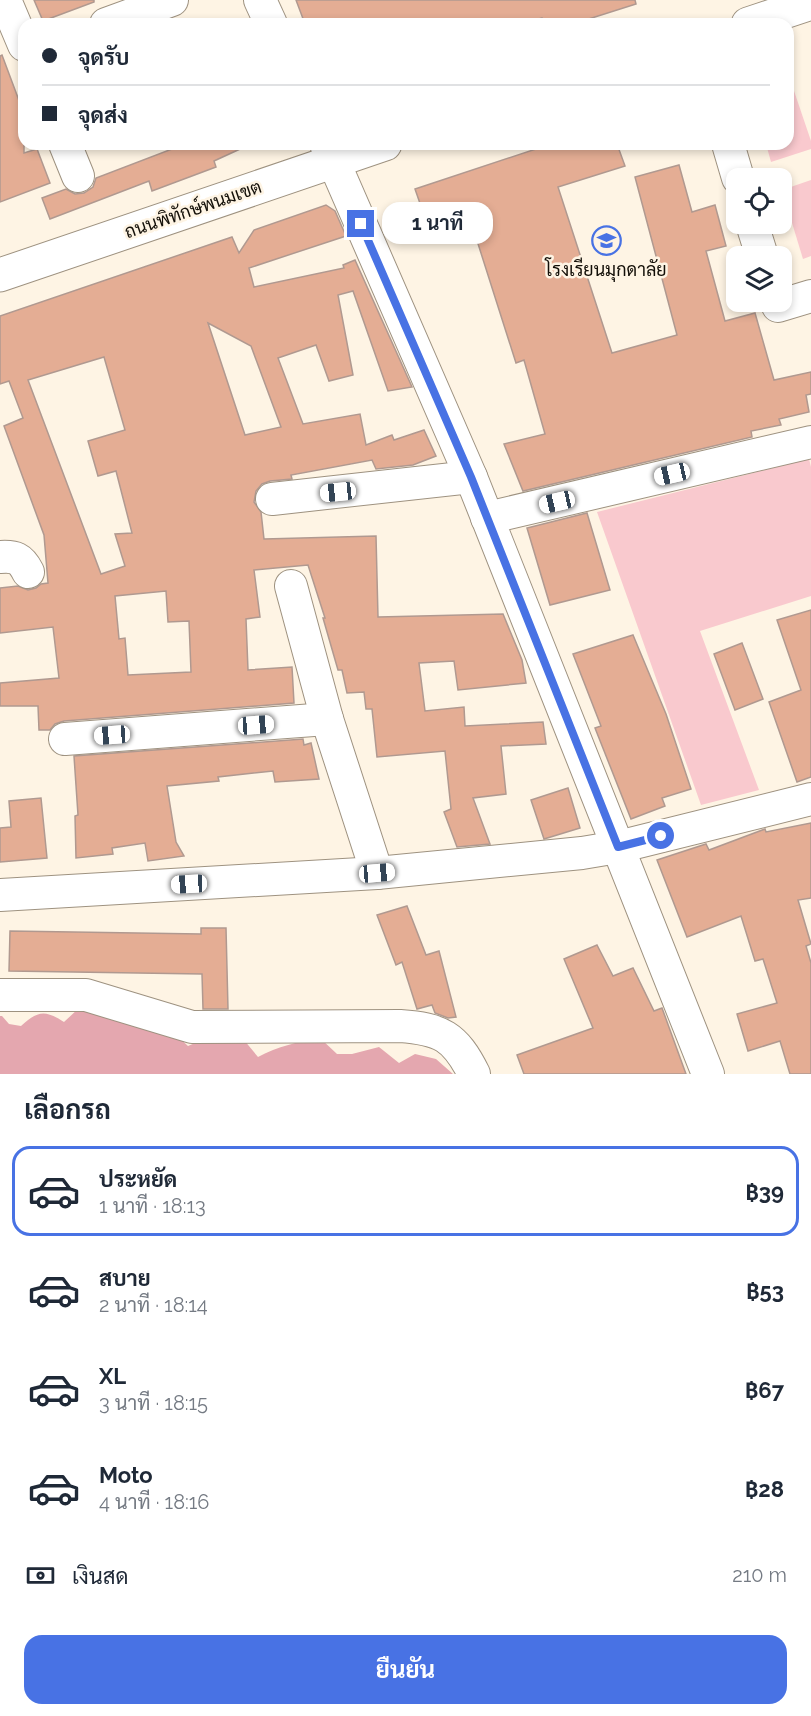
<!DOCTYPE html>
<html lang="th">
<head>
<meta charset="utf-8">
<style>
  body { margin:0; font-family:Raleway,Sarabun,sans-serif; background:#f2f2f3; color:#1f2937; height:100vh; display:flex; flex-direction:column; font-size:22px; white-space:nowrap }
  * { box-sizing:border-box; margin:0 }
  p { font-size:20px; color:#747a83 }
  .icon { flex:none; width:33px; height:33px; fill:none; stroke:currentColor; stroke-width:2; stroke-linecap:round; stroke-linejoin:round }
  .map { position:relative; height:1074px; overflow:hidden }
  .details { display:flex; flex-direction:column; background:#fff; flex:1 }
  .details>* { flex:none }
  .banner { position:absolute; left:18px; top:18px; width:776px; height:132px; border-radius:18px; box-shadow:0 3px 9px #0003; display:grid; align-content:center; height:132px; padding:0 24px; background:#fff }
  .tools { position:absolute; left:726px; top:168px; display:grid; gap:12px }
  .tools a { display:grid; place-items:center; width:66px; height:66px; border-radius:12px; background:#fff; box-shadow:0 3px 9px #0003; font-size:30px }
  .end { position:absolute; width:27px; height:27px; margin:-14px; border:8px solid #4872e4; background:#fff; box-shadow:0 0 0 3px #fff }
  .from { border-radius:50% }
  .bubble { position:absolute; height:42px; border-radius:18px; background:#fff; box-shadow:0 3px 9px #0003; font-size:20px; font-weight:700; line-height:42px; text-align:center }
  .car { position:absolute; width:18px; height:36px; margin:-18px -9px; border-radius:8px; box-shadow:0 0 4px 2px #0007; background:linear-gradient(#fff 24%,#345 0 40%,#fff 0 76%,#345 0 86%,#fff 0) }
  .banner b { display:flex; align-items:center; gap:21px; height:57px; font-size:22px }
  .banner b+b { border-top:2px solid #e0e1e3 }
  .banner i { width:15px; height:15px; background:#1f2937 }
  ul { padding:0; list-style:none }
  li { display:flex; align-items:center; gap:18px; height:90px; margin:0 12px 9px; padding:0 12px; border:3px solid transparent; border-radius:18px }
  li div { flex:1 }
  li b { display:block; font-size:22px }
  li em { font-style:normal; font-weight:700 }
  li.on { border-color:#4872e4 }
  li>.icon { width:54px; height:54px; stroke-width:1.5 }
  h2 { padding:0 24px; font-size:27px; line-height:72px }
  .pay { display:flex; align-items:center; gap:15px; height:66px; padding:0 24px; font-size:22px }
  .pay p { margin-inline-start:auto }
  .button { display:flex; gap:12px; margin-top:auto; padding:12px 24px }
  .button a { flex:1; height:69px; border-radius:18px; background:#4872e4; color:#fff; font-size:24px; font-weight:700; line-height:69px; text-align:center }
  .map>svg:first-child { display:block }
  .green { fill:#f9c9ce }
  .forest { fill:#e4a7af }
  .building { fill:#e4ad94; stroke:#b09990; stroke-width:1.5; fill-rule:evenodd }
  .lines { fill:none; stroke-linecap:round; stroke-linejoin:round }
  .minor-casing { stroke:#9e9280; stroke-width:34 }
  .major-casing { stroke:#9e9280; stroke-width:35 }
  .minor { stroke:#fff; stroke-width:32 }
  .major { stroke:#fff; stroke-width:33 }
  .route { stroke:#4872e4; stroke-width:8 }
  .labels { text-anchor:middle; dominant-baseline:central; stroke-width:5; stroke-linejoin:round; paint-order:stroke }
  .street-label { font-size:18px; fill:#130f08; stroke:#fef4e4 }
  .poi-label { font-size:18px; fill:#130f08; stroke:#fef4e4 }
</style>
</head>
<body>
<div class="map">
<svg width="811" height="1074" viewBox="0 0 811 1074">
  <rect width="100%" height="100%" fill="#fef4e4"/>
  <g class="green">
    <path d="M790,79L811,141V149L771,162L766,144H788V80Z"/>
    <path d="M811,180V256L803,259L782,190Z"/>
    <path d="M809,459L811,467V596L700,631L759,790L701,805L597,512Z"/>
  </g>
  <path class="forest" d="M78,1009L173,1032L188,1046L202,1040H244L258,1057C278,1046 298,1042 320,1038L337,1054H352L379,1047L399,1063L415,1054L436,1059L453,1074H0V1016H2L9,1024L21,1026C38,1011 44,1009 64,1022Z"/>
  <g class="building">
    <path d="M34,0H94V2L43,21Z"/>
    <path d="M296,0H635L636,4L573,24H544L542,18L522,24H305Z"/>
    <path d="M2,55L24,114V153L37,149L50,183L0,202V56Z"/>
    <path d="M185,144H251L214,161L216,167L152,191L149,181L50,219L42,198L66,189L75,194L84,193L93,187L96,178Z"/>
    <path d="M551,144H617L625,166L558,187L612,353L677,335L635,177L679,165L692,212L715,205L726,246L706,251L725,321L755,313L774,380L811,372V394L806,395L809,412L779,419L781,425L751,431L752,437L523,491L504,444L545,434L524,360L516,363L473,228L433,241L415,189Z"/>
    <path d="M326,205L335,211L346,236L249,268L254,287L344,268L343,265L355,260L412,387L388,391L353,291L338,295L353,375L329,381L316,345L278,358L303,424L360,414L366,445L392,435L394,440L424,430L436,456L413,465L376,469L372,460L291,475L292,479L270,481L262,484L256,491L254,502L261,512L264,539L376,536L378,617L503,614L522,660L526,683L458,690L454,661L419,663L425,711L464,707L465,726L543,722L546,744L501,746L506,794L473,798L490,844L457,847L444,812L451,809L445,751L377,757L372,709H366L364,692L347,693L342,670H338L323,618H325L308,565L254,570L260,617L246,619L248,670L292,667L294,703L64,721L55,724L50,730H39L38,706H0V683L59,678L53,627L0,633V588L18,586L28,590L36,588L41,584L48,583L44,535L4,426L23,418L9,381L0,384V316L232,237L239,253L254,230ZM208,323L251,346L281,427L245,435ZM104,357L125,430L88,441L98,476L116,471L132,533L115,534L125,566L101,574L28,380ZM166,591L168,622L189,621L191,672L128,675L125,638L119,639L115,596Z"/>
    <path d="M587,513L610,590L550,605L527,528Z"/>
    <path d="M811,610V777L797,782L769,702L801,690L777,620Z"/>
    <path d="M633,635L666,714L691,789L662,798L665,806L631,819L595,728L601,726L573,654Z"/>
    <path d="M742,643L763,699L735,710L714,654Z"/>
    <path d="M303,739L304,745L311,743L319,779L275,782L273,771L218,777L219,781L167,786L176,842L184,856L148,861L145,843L112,848L113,854L76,858L75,816L78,815L74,756Z"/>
    <path d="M568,788L580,828L544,839L531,800Z"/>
    <path d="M41,798L47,858L0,862V828L11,827L9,801Z"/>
    <path d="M811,823V898L798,900L811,944L806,946L811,963V1074H790L780,1041L748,1051L737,1014L777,1003L763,959L755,961L741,916L687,937L657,860L706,844L709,850L765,829L766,832Z"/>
    <path d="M407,906L426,955L439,951L456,1017L448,1018L435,1013L432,1005L417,1009L402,962L396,965L377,915Z"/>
    <path d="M201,928H226L228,1009H203L202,974L9,971L10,931L201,934Z"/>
    <path d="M597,945L613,976L633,968L654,1011L662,1008L686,1074H524L517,1055L593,1028L564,959Z"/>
  </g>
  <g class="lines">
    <defs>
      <g id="minor">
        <path d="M5,0L24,45"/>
        <path d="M260,0L271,24"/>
        <path d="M106,24L172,0"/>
        <path d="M65,144L78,176"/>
        <path d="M326,144L471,477L708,1074"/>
        <path d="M728,144L738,178"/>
        <path d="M752,224L762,256"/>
        <path d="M776,302L778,306L811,296"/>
        <path d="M272,499L471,477"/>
        <path d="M487,518L811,442"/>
        <path d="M0,557C15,556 21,558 28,572"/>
        <path d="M291,586L327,719L377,873"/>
        <path d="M65,739L327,719"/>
        <path d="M0,895L377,873L582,853L618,847L811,799"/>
        <path d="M0,995H86L192,1027L400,1026C441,1029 455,1036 474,1074"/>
      </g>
      <g id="major">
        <path d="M748,24L811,3"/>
        <path d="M0,275L385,144"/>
      </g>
    </defs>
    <use href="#minor" class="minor-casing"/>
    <use href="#major" class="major-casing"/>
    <use href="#minor" class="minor"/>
    <use href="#major" class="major"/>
  </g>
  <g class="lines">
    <path class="route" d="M361,224L471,477L618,847L661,836"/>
  </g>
  <defs>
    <symbol id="school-ring" viewBox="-11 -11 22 22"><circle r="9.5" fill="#fef4e4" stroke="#4872e4" stroke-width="1.5"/><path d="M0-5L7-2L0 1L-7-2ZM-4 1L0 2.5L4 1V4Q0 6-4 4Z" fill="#4872e4"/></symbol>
  </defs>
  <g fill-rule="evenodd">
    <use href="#school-ring" x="590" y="224" width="33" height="33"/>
  </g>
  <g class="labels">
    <g class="street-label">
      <text transform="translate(193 209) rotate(-19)">ถนนพิทักษ์พนมเขต</text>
    </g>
    <g class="poi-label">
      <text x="606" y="269">โรงเรียนมุกดาลัย</text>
    </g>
  </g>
</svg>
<div class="tools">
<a><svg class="icon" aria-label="locate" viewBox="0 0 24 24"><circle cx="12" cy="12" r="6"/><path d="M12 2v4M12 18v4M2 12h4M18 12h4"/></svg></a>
<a><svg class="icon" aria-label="layers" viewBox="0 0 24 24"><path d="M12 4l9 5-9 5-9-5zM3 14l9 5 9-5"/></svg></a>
</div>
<i class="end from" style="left:661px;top:836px"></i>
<i class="end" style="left:361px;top:224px"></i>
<div class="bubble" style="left:382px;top:202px;width:111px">1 นาที</div>
<i class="car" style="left:672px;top:474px;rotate:257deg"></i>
<i class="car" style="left:338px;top:492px;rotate:264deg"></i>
<i class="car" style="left:557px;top:502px;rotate:257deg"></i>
<i class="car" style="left:256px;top:725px;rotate:86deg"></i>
<i class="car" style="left:112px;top:735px;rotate:266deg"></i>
<i class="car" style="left:377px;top:873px;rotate:85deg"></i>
<i class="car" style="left:189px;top:884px;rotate:267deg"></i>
<div class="banner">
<b><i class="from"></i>จุดรับ</b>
<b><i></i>จุดส่ง</b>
</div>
</div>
<section class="details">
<h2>เลือกรถ</h2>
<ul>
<li class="on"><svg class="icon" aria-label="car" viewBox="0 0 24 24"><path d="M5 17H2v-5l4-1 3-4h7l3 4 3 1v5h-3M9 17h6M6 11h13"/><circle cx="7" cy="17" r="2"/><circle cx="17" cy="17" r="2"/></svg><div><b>ประหยัด</b><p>1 นาที · 18:13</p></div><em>฿39</em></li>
<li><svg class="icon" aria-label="car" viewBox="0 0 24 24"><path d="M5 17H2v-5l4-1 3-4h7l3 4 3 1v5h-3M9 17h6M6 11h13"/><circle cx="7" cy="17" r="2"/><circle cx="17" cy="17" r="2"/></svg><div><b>สบาย</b><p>2 นาที · 18:14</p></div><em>฿53</em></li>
<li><svg class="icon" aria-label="car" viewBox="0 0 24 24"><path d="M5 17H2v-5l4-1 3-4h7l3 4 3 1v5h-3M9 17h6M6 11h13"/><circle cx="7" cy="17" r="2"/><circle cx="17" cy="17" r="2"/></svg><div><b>XL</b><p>3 นาที · 18:15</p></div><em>฿67</em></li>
<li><svg class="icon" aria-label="car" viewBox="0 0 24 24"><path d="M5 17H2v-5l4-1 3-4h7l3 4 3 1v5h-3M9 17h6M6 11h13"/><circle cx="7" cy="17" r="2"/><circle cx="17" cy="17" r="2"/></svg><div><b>Moto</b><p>4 นาที · 18:16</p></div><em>฿28</em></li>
</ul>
<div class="pay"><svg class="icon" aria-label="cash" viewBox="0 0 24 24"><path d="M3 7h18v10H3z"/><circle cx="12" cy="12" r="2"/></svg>เงินสด<p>210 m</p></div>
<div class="button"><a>ยืนยัน</a></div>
</section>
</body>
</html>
